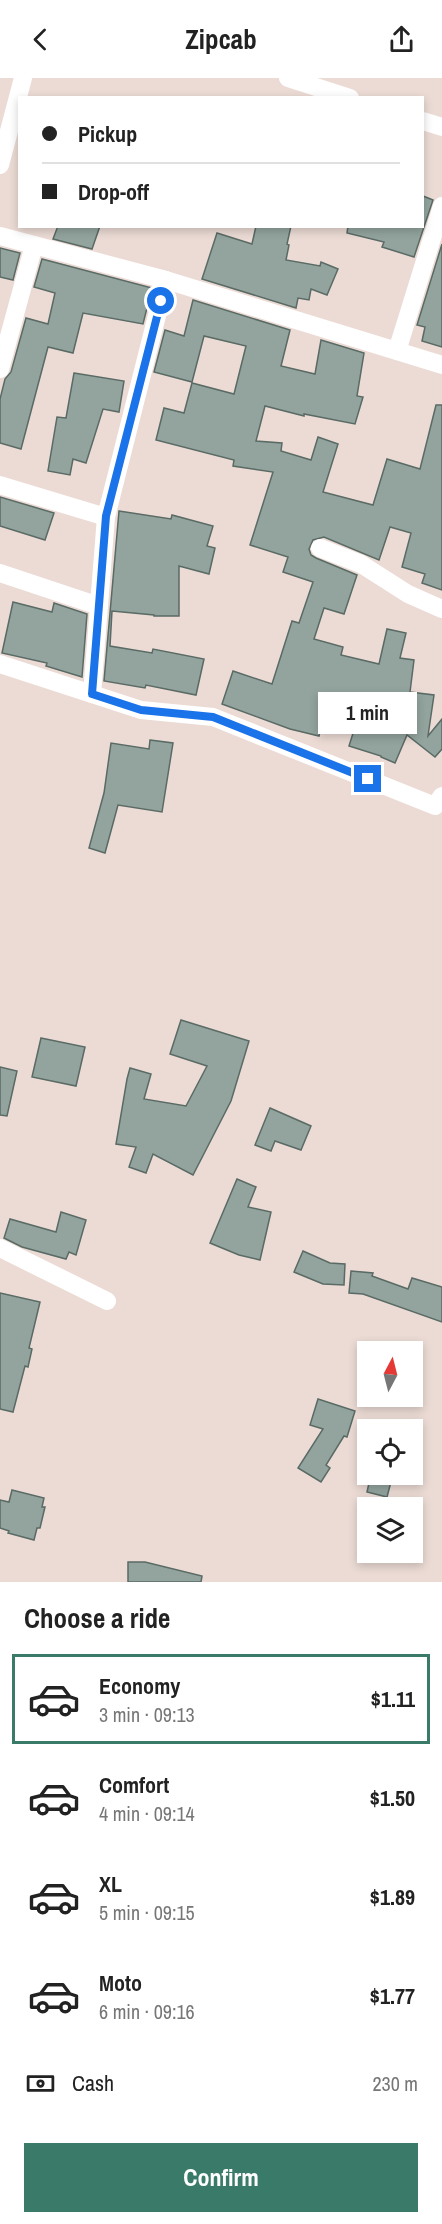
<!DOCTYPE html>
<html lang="en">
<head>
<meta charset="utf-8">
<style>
  body { margin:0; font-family:"Archivo Narrow",sans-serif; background:#f6f6f6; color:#222; height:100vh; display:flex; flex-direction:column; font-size:22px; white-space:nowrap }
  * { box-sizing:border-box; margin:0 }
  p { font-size:20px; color:#767676 }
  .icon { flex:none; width:33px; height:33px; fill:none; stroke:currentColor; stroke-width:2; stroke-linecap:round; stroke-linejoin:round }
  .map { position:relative; height:1504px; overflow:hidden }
  .drawer { display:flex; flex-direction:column; background:#fff; flex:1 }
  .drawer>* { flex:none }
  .hud { position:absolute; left:18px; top:18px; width:406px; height:132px; border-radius:0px; box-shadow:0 3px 9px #0003; display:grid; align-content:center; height:132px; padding:0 24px; background:#fff }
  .needle { width:39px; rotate:7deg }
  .fabs { position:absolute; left:357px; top:1263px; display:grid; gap:12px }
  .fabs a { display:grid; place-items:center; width:66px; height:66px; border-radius:0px; background:#fff; box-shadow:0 3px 9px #0003; font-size:30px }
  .end { position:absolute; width:27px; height:27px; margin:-14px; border:8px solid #1a73e8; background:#fff; box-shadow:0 0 0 3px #fff }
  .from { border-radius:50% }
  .bubble { position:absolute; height:42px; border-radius:0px; background:#fff; box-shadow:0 3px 9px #0003; font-size:20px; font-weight:800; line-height:42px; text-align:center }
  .hud b { display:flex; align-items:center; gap:21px; height:57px; font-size:22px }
  .hud b+b { border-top:2px solid #e0e0e0 }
  .hud i { width:15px; height:15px; background:#222 }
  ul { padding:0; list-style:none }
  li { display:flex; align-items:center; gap:18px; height:90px; margin:0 12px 9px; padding:0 12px; border:3px solid transparent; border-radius:0px }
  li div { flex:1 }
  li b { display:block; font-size:22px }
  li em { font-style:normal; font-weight:800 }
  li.active { border-color:#3a7a68 }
  li>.icon { width:54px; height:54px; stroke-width:1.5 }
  h2 { padding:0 24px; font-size:27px; line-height:72px }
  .pay { display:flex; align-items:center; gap:15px; height:66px; padding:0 24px; font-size:22px }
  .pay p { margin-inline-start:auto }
  .action { display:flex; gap:12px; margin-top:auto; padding:12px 24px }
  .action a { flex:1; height:69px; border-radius:0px; background:#3a7a68; color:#fff; font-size:24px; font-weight:800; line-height:69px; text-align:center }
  header { display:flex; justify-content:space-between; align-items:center; height:78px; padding:0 24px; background:#fff; font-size:27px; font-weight:800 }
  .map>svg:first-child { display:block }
  .building { fill:#93a49e; stroke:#5a6a65; stroke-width:1.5 }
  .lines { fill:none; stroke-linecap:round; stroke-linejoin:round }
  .street { stroke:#fff; stroke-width:18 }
  .route { stroke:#1a73e8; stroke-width:8 }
</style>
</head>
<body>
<header><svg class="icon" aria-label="back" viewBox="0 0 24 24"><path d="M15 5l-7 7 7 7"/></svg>Zipcab<svg class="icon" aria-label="share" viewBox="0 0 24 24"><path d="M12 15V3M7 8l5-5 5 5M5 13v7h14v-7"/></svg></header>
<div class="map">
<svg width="442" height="1504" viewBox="0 0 442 1504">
  <rect width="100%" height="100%" fill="#ecdbd5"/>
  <g class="building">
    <path d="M423,118L433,122L414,179L382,169L384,164L347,155L348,148H423Z"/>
    <path d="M58,148H100L92,171L53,161Z"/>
    <path d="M256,148H291L287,166L289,167L286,182L320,188L321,184L338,191L327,217L311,211L309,222L298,220L296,230L202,201L217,155L252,166Z"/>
    <path d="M442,166V269L422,263L425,249L417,247Z"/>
    <path d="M0,170L20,175L13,202L0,199Z"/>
    <path d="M42,181L152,210L143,246L83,235L73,275L48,269L21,371L0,365V321L5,301L11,294L26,240L48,246L55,215L34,209Z"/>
    <path d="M193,222L290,252L281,288L315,296L321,262L364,275L357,318L363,319L355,346L304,336V338L265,328L256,363L282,365L281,373L311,382L318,359L338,366L323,414L373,427L387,381L420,391L436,327H442V512L422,505L425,496L402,489L411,455L390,449L379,482L324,459L313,462L309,471L311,477L316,480L357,497L344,536L324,530L314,561L343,569L341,577L379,586L387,551L406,555L400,580L414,582L410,614L434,617L428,658L442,641V671L435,679L407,657L395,685L381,679V678L349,668L360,633L327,625L319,658L290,651L222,626L233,593L272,606L292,543L299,545L313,504L283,494L288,479L250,467L273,394L233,388L234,382L156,362L164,330L184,335L192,305L234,316L246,268L204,258L192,304L154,294L165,252L184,258Z"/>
    <path d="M74,295L124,303L119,334L103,331L86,385L73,381L70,397L48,393L57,339L66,340Z"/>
    <path d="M0,419L54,435L45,462L0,448Z"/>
    <path d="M119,433L171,441L172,437L213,448L207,468L215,470L209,496L179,488V538H154V537L112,533L110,568L152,575L153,571L204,581L196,617L146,607L145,610L104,603Z"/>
    <path d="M13,524L52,534L54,525L87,536L82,599L46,588L47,585L2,575Z"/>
    <path d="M150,662L173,665L162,734L118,727L105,775L89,770L104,715L111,665L149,671Z"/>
    <path d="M181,942L249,963L231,1023L193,1097L153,1076L146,1095L129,1089L136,1069L116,1066L127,1001L130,990L151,996L144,1021L186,1028L207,988L170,976Z"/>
    <path d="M41,960L85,969L76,1008L32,999Z"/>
    <path d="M0,989L17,993L7,1038L0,1037Z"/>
    <path d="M270,1030L311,1048L301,1072L275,1063L271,1073L255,1067Z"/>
    <path d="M237,1101L256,1109L248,1129L271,1134L260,1182L239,1177L210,1165Z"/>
    <path d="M61,1134L86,1142L76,1177L69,1174L66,1181L22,1169L4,1160L10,1141L56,1154Z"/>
    <path d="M303,1173L330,1185L345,1186L344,1207L323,1206L294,1194Z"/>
    <path d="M351,1193L373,1195L372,1198L408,1211L412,1200L442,1209V1244L363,1216L349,1215Z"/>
    <path d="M0,1215L40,1224L29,1270L32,1271L28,1289L25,1288L13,1334L0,1331Z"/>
    <path d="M318,1321L355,1333L347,1359L344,1358L326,1387L330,1390L321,1404L298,1390L323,1351L310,1347Z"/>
    <path d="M371,1396H393L387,1419L367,1414Z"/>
    <path d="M12,1412L44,1420L42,1429H45L40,1450H37L34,1462L8,1455L9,1453L0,1450V1422L9,1424Z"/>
    <path d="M128,1484H145L202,1498L201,1504H128Z"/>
  </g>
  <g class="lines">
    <g class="street">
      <path d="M288,0L350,20"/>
      <path d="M423,43L442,49"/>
      <path d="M0,87L23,0"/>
      <path d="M0,158L166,202L442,287"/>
      <path d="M397,273L442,128"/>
      <path d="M0,291L34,167"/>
      <path d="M0,407L106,439"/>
      <path d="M320,470L361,486L408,516L442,531"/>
      <path d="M0,495L99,528"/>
      <path d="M0,586L141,632L213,639L435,728L442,718"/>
      <path d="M92,616L106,439L166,202"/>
      <path d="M0,1170L107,1223"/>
    </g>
  </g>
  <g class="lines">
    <path class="route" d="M161,223L106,438L92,616L141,632L213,639L368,701"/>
  </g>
</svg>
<div class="fabs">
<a><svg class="needle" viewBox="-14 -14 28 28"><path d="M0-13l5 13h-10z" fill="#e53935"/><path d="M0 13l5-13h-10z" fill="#767676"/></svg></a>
<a><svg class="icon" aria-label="locate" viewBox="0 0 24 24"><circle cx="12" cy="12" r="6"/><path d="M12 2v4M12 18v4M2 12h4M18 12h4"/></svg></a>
<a><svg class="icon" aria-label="layers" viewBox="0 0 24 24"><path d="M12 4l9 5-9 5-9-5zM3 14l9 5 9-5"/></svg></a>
</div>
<i class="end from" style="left:161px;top:223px"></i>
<i class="end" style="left:368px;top:701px"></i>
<div class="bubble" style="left:318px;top:614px;width:99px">1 min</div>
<div class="hud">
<b><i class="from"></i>Pickup</b>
<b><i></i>Drop-off</b>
</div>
</div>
<section class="drawer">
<h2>Choose a ride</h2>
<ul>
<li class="active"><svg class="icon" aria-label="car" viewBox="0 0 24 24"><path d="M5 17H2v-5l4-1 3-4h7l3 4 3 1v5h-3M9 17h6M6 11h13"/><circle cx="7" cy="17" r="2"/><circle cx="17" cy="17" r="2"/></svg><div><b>Economy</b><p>3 min · 09:13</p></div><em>$1.11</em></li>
<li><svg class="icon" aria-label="car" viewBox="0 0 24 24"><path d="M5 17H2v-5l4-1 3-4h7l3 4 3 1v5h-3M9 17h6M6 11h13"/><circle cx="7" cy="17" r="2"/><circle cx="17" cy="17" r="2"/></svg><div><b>Comfort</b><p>4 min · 09:14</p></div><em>$1.50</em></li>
<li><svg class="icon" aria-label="car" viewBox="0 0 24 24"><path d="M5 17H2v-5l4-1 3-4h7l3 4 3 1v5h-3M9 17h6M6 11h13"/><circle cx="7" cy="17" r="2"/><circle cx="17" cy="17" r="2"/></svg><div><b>XL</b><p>5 min · 09:15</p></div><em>$1.89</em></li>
<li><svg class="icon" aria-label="car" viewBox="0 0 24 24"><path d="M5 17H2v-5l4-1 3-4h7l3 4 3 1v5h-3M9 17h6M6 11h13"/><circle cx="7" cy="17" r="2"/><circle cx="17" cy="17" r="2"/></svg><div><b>Moto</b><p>6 min · 09:16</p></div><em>$1.77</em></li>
</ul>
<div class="pay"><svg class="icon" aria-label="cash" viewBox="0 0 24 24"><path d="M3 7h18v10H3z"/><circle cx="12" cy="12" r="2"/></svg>Cash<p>230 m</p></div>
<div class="action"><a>Confirm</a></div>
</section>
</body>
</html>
